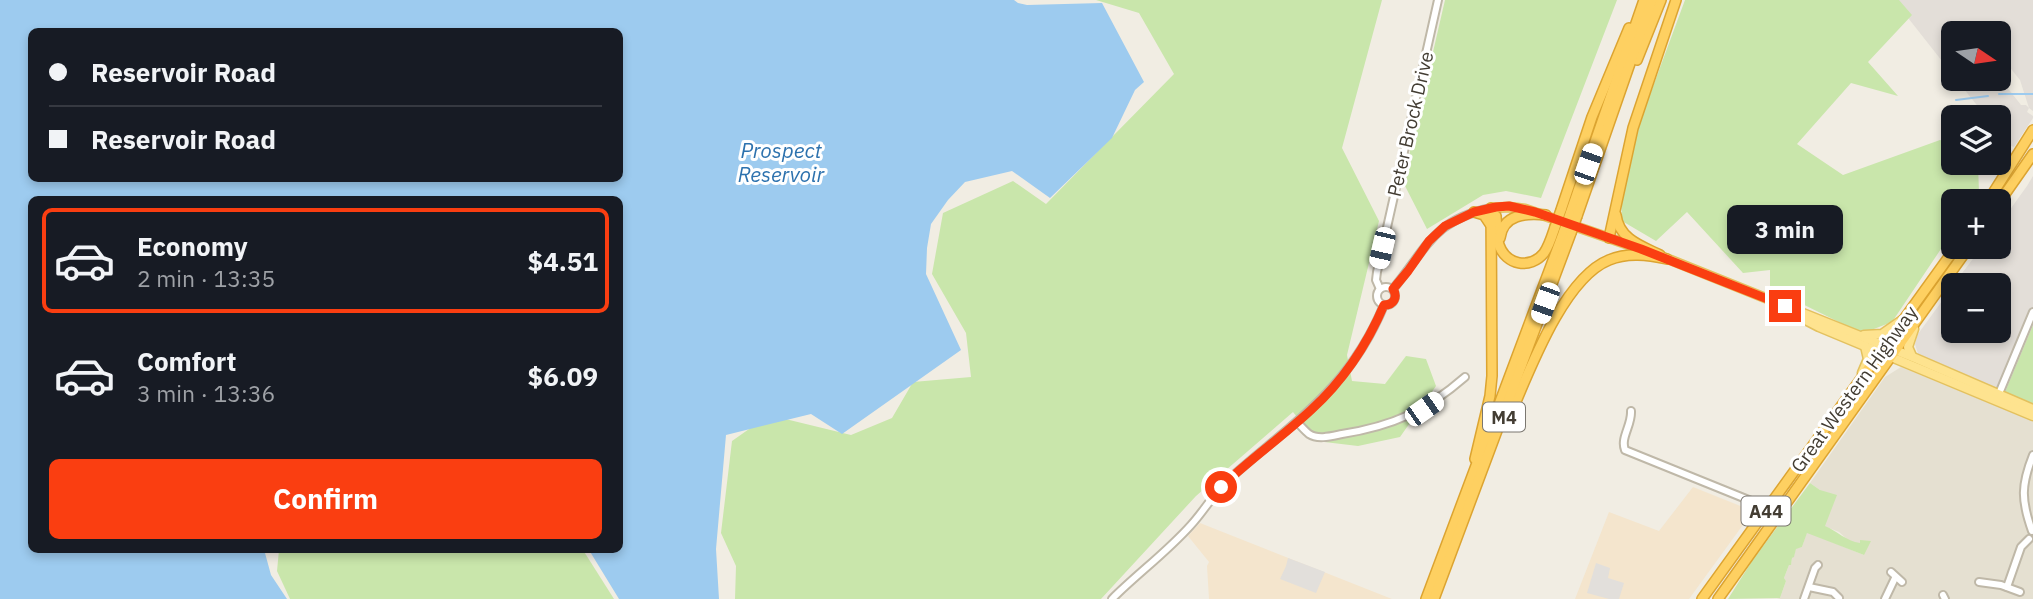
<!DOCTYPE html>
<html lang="en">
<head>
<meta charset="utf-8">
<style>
  body { margin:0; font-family:"IBM Plex Sans",sans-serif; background:#20242c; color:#f1f3f6; height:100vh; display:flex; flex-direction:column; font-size:26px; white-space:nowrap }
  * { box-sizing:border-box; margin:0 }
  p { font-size:23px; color:#9ea1a6 }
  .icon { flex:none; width:38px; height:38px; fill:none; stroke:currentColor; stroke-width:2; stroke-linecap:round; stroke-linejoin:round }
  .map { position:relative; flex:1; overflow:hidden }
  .sheet { position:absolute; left:28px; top:196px; width:595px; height:357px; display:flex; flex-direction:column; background:#171b24; border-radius:10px; box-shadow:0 4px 10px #0003 }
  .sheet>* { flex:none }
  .hud { position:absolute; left:28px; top:28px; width:595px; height:154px; border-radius:10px; box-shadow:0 4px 10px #0003; display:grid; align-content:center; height:154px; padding:0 21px; background:#171b24 }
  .needle { width:46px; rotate:103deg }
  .fabs { position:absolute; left:1941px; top:21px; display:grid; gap:14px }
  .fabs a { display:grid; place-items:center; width:70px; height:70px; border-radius:10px; background:#171b24; box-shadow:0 4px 10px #0003; font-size:35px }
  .end { position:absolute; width:32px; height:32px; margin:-16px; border:9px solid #fa3e11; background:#fff; box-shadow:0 0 0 4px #fff }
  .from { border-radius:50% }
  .bubble { position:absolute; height:49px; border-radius:10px; background:#171b24; box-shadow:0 4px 10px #0003; font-size:23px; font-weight:700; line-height:49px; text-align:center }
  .car { position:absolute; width:21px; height:42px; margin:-21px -10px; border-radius:9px; box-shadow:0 0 5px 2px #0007; background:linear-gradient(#fff 24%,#345 0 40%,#fff 0 76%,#345 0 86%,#fff 0) }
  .hud b { display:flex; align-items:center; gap:24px; height:66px; font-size:26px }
  .hud b+b { border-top:2px solid #363941 }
  .hud i { width:18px; height:18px; background:#f1f3f6 }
  ul { padding:12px 0 0; list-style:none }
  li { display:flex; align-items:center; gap:21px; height:105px; margin:0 14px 10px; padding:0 7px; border:4px solid transparent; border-radius:10px }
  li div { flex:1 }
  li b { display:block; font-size:26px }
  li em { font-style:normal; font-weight:700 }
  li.on { border-color:#fa3e11 }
  li>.icon { width:63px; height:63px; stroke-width:1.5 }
  .cta { display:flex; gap:14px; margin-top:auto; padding:14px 21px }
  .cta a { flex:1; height:80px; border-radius:10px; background:#fa3e11; color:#fff; font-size:28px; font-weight:700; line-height:80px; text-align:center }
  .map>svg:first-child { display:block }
  .residential { fill:#e5e0d1 }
  .commercial { fill:#f4e5cd }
  .industrial { fill:#e3ded8 }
  .green { fill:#c9e6ab }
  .parking { fill:#e2dfdb }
  .water { fill:#9dcbef; fill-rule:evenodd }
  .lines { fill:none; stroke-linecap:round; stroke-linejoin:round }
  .stream { stroke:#9dcbef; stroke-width:2 }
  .minor-casing { stroke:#bfb8a8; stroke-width:10 }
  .major-casing { stroke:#e3c15f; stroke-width:11 }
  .highway-casing { stroke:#dca431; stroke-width:12 }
  .minor { stroke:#fff; stroke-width:6 }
  .major { stroke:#fee38f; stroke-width:8 }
  .highway { stroke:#fed061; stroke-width:9 }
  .highway-bridge-casing { stroke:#dca431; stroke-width:12; stroke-linecap:butt }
  .highway-bridge { stroke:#fed061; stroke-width:9 }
  .route { stroke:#fa3e11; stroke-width:9 }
  .labels { text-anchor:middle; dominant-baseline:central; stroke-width:6; stroke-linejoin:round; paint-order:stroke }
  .shield { fill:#fff; stroke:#7b7770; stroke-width:2 }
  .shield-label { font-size:18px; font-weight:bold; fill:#433d33 }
  .street-label { font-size:19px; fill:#433d33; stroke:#fff }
  .water-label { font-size:21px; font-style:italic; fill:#2d72ae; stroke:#fff }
</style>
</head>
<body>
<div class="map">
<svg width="2033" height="599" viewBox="0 0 2033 599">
  <rect width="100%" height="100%" fill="#f1ede3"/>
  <path class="residential" d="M1901,367L2033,421V599H1777L1780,598L1786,581L1784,578L1789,565L1791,564L1792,558L1794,556L1796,548L1802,547L1807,532L1864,555L1860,544L1849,541L1839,532L1824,526L1820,490L1810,483L1885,377Z"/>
  <g class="commercial">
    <path d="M1693,487L1753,511L1689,599H1575L1609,512L1659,531Z"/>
    <path d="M1200,523L1392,599H1209L1207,566L1209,562L1188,536Z"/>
  </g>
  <g class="industrial">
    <path d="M1894,0H2033V111L2029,108L2027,112L2033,116V118L2014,147L1999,141L1998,117H1980V109L1956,79H1998L1999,77L2021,105H2026L2029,108L2020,80L2004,60L1999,64L1998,33H1953V75Z"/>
    <path d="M2033,176V325L2005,392L1918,354L1915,344L1918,334L1953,286V331H1998V285H1953L1982,247H1998L1999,225L2027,186Z"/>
  </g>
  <g class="green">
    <path d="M1096,0H1382L1342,148L1379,221L1347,355L1352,381L1385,384L1406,356L1426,359L1436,386L1400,437L1358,446L1316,441L1293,412L1196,496L1101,599H735L736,566L721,533L732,441L769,415L851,435L892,418L913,382L971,377L966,333L932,274L943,213L1013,181L1046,204L1174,74L1139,13Z"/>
    <path d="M1445,0H1617L1541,198L1506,191L1483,195L1427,229L1403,182Z"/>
    <path d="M1685,0H1899L1912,15L1868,62L1898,96L1851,83L1797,144L1843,175L1940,140L1953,143V163H1978L1979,193L1973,201H1953V231L1892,322L1866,332L1853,329L1770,288V270L1743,273L1687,212L1656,241L1622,221L1621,198L1641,119Z"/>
    <path d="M2033,325V404L2005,392Z"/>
    <path d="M1810,483L1820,490L1837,495L1825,526C1837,531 1846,541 1860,543V540L1871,541L1864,555L1807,533L1802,547L1796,549L1794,557L1792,558L1791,565H1789L1784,578L1786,581L1780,598L1728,599L1752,561Z"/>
    <path d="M279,550H583L614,599H290L277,571Z"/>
  </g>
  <g class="parking">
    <path d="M1288,558L1325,572L1316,593L1280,579L1286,566Z"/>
    <path d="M1596,563L1610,568L1608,578L1624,583L1619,599H1609L1587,593Z"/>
  </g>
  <path class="water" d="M0,0H1014L1018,3L1027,5L1102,3L1144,82L1135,90L1112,138L1050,198L1012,171L965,182L948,200L931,224L927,248L926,274L961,350L842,434L811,414L726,435L716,549L719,599H619L589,550H620V200H32V550H267L265,553L271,575L287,599H0ZM32,32H620V178H32Z"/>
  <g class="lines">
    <g class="stream">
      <path d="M1999,94H2033"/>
      <path d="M1956,100L1988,96"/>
    </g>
    <defs>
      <g id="minor">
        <circle cx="1386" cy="296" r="9"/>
        <path d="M1380,289L1376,280L1377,272L1438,0"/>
        <path d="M1393,289C1427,248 1433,220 1491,208"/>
        <path d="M1998,396L2033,312"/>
        <path d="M1631,411C1632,425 1620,438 1625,450L1761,505L1778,516"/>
        <path d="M1297,422C1301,426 1305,431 1309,434C1318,440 1332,436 1342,434C1393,426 1426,411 1465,377"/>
        <path d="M2032,531C2021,500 2021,485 2033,455"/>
        <path d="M1891,572L1902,582"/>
        <path d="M1979,582L2001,585L2020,592"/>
        <path d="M1809,587L1833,592L1839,598"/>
        <path d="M2007,587L2021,547L2029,539"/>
        <path d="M1943,595L1945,599"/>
        <path d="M1112,599C1137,574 1167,552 1191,525C1204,511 1214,493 1228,480C1293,422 1349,390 1384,305"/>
        <path d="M1804,599L1815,568L1818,565"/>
        <path d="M1885,599L1895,578"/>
      </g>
      <g id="major">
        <path d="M1491,208L1509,207L1525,209L1641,249"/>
        <path d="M1663,257L1915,358L2033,409"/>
        <path d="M1794,314L1819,327L2033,416"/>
        <path d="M1864,335L1882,334L1902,320"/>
        <path d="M1912,356L1908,347L1914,329"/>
        <path d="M1862,373L1868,359L1865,346"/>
      </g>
      <g id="highway">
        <path d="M1637,60L1661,0"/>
        <path d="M1988,201L2033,130"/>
        <path d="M1998,204L2033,154"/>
        <path d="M1561,210L1592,117L1629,28"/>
        <path d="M1474,212L1484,215L1490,224"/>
        <path d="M1570,214L1644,0"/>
        <path d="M1616,215C1619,239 1641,246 1660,255"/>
        <path d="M1496,216C1497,225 1496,236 1499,245C1506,265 1530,270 1544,253C1549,246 1552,236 1555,227"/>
        <path d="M1577,216L1652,0"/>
        <path d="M1500,238C1503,214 1526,213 1546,215"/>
        <path d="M1609,238L1633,128L1676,0"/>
        <path d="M1512,411C1530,369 1564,278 1609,260C1628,252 1648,255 1667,259"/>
        <path d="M1475,459L1490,396L1492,376L1491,208"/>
        <path d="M1426,599L1564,231"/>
        <path d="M1434,599L1571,233"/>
        <path d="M1702,599L1956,247"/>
        <path d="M1718,599L1969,247"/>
      </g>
    </defs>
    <use href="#minor" class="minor-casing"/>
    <use href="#major" class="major-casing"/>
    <use href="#highway" class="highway-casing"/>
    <use href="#minor" class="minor"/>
    <use href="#major" class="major"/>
    <use href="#highway" class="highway"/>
    <defs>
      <g id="highway-bridge">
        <path d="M1555,227L1561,210"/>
        <path d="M1564,231L1570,214"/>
        <path d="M1571,233L1577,216"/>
      </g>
    </defs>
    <use href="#highway-bridge" class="highway-bridge-casing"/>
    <use href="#highway-bridge" class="highway-bridge"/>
  </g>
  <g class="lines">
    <path class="route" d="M1221,487C1249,460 1282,437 1311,410C1343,381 1367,345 1384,305C1394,305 1398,297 1393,289L1408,271L1429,241L1445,226L1474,212L1496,207L1509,206L1535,212L1641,249L1785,306"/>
  </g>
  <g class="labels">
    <g class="shield">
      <rect x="1483" y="402.5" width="42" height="29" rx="5"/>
      <rect x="1741.5" y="496.5" width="49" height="29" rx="5"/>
    </g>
    <g class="shield-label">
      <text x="1504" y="417">M4</text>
      <text x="1766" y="511">A44</text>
    </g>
    <g class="street-label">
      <text transform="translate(1410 124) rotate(-77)">Peter Brock Drive</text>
      <text transform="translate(1854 389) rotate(-54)">Great Western Highway</text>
    </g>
    <g class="water-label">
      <text x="781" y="150">Prospect<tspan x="781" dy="24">Reservoir</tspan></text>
    </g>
  </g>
</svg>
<div class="fabs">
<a><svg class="needle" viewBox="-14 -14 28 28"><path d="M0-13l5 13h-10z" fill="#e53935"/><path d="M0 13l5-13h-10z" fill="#9ea1a6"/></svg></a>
<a><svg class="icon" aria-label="layers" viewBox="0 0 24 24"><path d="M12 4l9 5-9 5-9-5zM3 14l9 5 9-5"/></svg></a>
<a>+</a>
<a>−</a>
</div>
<i class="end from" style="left:1221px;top:487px"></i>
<i class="end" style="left:1785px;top:306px"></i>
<div class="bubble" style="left:1727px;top:205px;width:116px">3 min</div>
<i class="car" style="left:1588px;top:164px;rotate:19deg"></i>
<i class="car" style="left:1382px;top:248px;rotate:193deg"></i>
<i class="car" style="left:1545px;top:303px;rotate:200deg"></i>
<i class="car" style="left:1424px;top:409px;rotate:55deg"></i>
<div class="hud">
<b><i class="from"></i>Reservoir Road</b>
<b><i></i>Reservoir Road</b>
</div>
<section class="sheet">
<ul>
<li class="on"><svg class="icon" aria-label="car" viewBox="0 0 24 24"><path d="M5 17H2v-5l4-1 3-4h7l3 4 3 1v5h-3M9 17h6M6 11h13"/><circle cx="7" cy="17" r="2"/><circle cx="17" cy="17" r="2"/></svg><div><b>Economy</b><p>2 min · 13:35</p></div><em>$4.51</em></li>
<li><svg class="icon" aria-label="car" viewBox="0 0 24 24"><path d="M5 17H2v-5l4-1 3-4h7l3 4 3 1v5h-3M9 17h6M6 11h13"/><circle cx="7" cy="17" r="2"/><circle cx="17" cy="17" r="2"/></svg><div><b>Comfort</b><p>3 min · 13:36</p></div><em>$6.09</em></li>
</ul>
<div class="cta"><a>Confirm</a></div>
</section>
</div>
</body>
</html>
